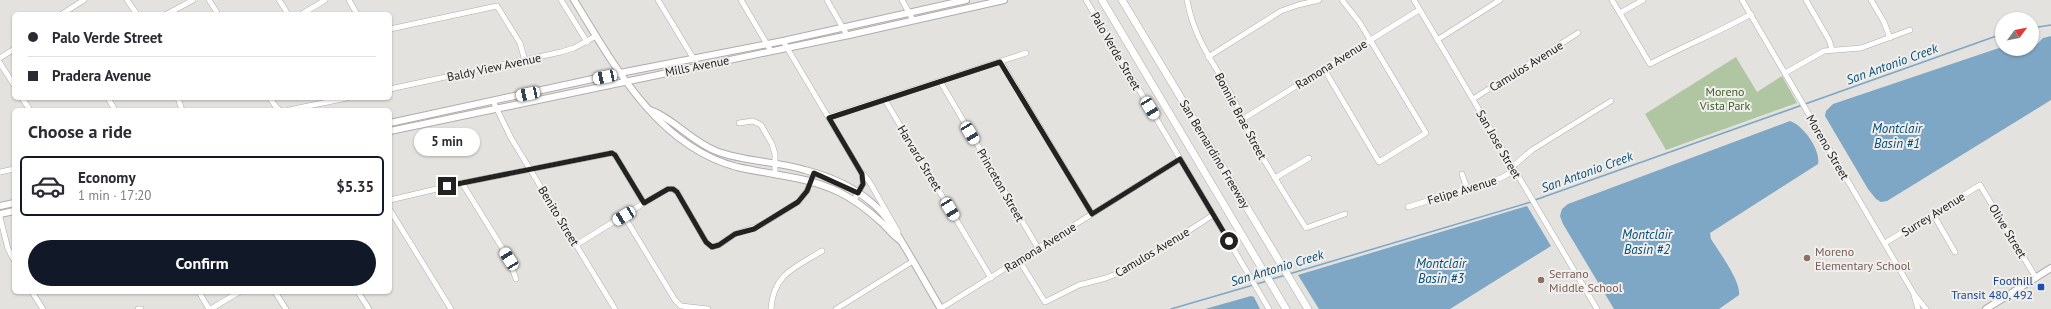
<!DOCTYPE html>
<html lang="en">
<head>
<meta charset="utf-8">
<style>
  body { margin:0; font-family:"PT Sans",sans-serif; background:#f2f2f3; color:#2b2b33; height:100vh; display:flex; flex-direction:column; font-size:15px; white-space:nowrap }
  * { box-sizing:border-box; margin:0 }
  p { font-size:13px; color:#7c7c81 }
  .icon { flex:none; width:22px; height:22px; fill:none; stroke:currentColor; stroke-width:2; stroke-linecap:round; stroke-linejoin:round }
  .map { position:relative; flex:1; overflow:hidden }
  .sheet { position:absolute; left:12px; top:108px; width:380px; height:186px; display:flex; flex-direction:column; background:#fff; border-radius:6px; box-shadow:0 1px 3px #0004 }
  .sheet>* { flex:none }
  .guide { position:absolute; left:12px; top:12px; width:380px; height:88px; border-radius:6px; box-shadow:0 1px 3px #0004; display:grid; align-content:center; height:88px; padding:0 16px; background:#fff }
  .needle { width:26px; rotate:58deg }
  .fabs { position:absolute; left:1995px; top:12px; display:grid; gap:8px }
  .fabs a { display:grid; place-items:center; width:44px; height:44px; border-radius:50%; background:#fff; box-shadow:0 1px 3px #0004; font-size:20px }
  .end { position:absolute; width:18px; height:18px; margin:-9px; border:5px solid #222221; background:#fff; box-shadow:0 0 0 2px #fff }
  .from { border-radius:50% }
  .bubble { position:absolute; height:28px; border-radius:14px; background:#fff; box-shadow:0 1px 3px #0004; font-size:13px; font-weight:700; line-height:28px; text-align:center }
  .car { position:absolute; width:12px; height:24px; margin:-12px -6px; border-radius:5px; box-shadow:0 0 3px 1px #0007; background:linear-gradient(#fff 24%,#345 0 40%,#fff 0 76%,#345 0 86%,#fff 0) }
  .guide b { display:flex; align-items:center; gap:14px; height:38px; font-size:15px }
  .guide b+b { border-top:1px solid #e1e1e2 }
  .guide i { width:10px; height:10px; background:#2b2b33 }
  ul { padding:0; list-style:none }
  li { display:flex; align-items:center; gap:12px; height:60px; margin:0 8px 6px; padding:0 8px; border:2px solid transparent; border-radius:6px }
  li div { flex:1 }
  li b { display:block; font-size:15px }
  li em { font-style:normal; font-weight:700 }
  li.current { border-color:#111827 }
  li>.icon { width:36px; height:36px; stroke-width:1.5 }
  h2 { padding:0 16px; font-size:18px; line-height:48px }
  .button { display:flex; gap:8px; margin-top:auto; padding:8px 16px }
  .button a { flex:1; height:46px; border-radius:24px; background:#111827; color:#fff; font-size:16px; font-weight:700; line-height:46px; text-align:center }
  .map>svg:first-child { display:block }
  .green { fill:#b0c6a2 }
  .water { fill:#7ea6c5 }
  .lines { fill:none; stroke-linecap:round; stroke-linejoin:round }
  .stream { stroke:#7ea6c5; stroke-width:1.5 }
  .minor-casing { stroke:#afadab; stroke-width:6 }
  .major-casing { stroke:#afadab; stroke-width:8 }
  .highway-casing { stroke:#afadab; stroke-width:8 }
  .minor { stroke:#fff; stroke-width:5 }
  .major { stroke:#fff; stroke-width:6 }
  .highway { stroke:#fff; stroke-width:7 }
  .route { stroke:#222221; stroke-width:5 }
  .education-dot { fill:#8d6e63; stroke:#f1efed; stroke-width:1.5 }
  .transit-dot { fill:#1a4fb4; stroke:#f1efed; stroke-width:1.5 }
  .labels { text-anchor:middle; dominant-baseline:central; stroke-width:4; stroke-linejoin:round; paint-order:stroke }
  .street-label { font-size:12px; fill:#222221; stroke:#f1efed }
  .park-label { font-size:12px; fill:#406127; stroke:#f1efed }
  .education-label { font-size:12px; fill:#785e54; stroke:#f1efed; text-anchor:start }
  .transit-label { font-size:12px; fill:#164399; stroke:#f1efed; text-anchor:end }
  .water-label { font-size:13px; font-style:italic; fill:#034e76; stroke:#f1efed }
</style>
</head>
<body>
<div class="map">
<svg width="2051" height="309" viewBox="0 0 2051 309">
  <rect width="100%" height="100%" fill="#e4e2df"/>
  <path class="green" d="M1736,57L1757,92L1782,76L1797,103L1666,150L1645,114Z"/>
  <g class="water">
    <path d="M2051,36V100L1887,201L1881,202L1876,199L1868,189L1825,116L1826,111L1833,104L1999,48L2008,53L2032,49L2043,38Z"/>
    <path d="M1790,121C1803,125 1821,150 1818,164L1710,233L1711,239C1719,252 1741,281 1739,295L1719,309H1614L1563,224L1560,216L1562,209L1568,204Z"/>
    <path d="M1527,206L1551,246L1450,309H1319L1298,275Z"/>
    <path d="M1251,296L1254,297L1260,309H1205Z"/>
  </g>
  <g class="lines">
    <g class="stream">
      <path d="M2032,28L2051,25"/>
      <path d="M1535,200L2002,34"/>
      <path d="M1289,274L1531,202"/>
      <path d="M1272,279L1286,275"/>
      <path d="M1171,309L1267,281"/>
    </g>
    <defs>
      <g id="minor">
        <path d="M127,0L137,14"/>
        <path d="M209,0L218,14"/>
        <path d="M279,0L288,14"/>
        <path d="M349,0L357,14"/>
        <path d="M561,0L587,42"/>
        <path d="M658,0L698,66"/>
        <path d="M741,0L771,51"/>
        <path d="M827,0L847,35"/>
        <path d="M902,0L913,20"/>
        <path d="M1086,0L1269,309"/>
        <path d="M1187,0C1195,42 1214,62 1233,98C1240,111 1245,124 1251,137C1268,168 1287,198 1306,228L1345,214"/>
        <path d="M1414,0L1597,309"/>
        <path d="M1612,0L1650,64C1683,46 1718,33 1751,14"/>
        <path d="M1742,0L1914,294L1926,309"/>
        <path d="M1806,0L1829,40L1832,49"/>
        <path d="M1871,0L1884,22L1890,38"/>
        <path d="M1620,13L1643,0"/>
        <path d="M62,14L84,0"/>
        <path d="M167,14L193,0"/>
        <path d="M302,14L325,0"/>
        <path d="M390,29L497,6L520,43L525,61"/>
        <path d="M1437,40L1500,0"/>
        <path d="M783,41L862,174L863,184L854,200"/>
        <path d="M1208,57L1281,11L1298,5L1319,0"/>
        <path d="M0,58L14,49"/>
        <path d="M1001,62L1092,214"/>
        <path d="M0,63L14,85"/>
        <path d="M1324,69L1379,162L1426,133L1360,23L1342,0"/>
        <path d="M1785,73L1824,51L1861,48L1910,30"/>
        <path d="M940,81L1038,248"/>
        <path d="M390,89L561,52L574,48L596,36"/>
        <path d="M22,98L30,110"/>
        <path d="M108,98L115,110"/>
        <path d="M178,98L182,110"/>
        <path d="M270,98L276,107L280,110"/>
        <path d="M1473,99L1578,33"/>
        <path d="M885,100L991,278"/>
        <path d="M493,101L511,138L615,309"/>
        <path d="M289,110L347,98"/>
        <path d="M829,117L1026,53"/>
        <path d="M1243,119L1419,10"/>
        <path d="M739,123L753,121L761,125L772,144L775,154V173"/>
        <path d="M1512,167L1532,150L1611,101"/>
        <path d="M0,172L14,169"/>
        <path d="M863,174L869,181L898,232"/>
        <path d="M1462,174L1467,188"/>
        <path d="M1275,178L1309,158"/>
        <path d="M462,183L509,259L516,279"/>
        <path d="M390,200L462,183L612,153L615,155L644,203"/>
        <path d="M1408,207L1501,178L1515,170"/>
        <path d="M390,210L451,309"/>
        <path d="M1933,214L1955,252"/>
        <path d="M624,216L675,300L681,306L708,309"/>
        <path d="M0,217L8,249L14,260"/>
        <path d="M1885,243L1980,185L2036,278"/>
        <path d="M576,245L644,203L668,189H673L677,192L706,242L712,247L719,245L735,234L761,225L798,202L807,191L814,173"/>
        <path d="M1019,260L1045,302L1079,285L1106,278L1131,268L1213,215"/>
        <path d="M32,292L43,309"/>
        <path d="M199,292L209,309"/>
        <path d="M275,292L286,309"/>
        <path d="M358,292L369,309"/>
        <path d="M1914,295L1918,309"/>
        <path d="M138,309H141"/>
        <path d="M211,309L239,292"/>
        <path d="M771,309C773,274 796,267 822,251"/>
        <path d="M836,309L913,261"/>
        <path d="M940,309L1180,159"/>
      </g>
      <g id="major">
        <path d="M574,0C614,65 657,146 737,167C771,175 806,176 839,192C855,200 868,210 881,222C888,228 892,235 900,240"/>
        <path d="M650,110C673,118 691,141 716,151C744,162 776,161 805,170C828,176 854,187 872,203C887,215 896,233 906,249C918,269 929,289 941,309"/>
        <path d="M390,123L620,73L783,41L966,0"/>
        <path d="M390,131L849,35L1004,0"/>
        <path d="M0,206L14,203"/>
        <path d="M0,214L14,211"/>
        <path d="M1986,309L2051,268"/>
      </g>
      <g id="highway">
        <path d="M1102,0L1286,309"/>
        <path d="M1122,0L1308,309"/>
      </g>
    </defs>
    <use href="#minor" class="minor-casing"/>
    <use href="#major" class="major-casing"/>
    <use href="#highway" class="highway-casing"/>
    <use href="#minor" class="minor"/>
    <use href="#major" class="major"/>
    <use href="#highway" class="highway"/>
  </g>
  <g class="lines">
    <path class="route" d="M447,186L612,153L615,155L644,203L668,189H673L677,192L706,242L712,247L719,245L735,234L754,229L798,202L807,191L814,173L858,193L863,184L862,174L829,118L1000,62L1092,214L1180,159L1229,241"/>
  </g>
  <g class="education-dot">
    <circle cx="1807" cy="258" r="4"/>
    <circle cx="1541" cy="280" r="4"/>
  </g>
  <rect class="transit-dot" x="2037" y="283" width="8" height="8" rx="2"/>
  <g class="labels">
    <g class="street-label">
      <text transform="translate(1116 51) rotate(60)">Palo Verde Street</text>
      <text transform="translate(1331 64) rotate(-32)">Ramona Avenue</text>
      <text transform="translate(697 66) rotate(-11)">Mills Avenue</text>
      <text transform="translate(1526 66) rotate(-32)">Camulos Avenue</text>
      <text transform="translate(494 67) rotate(-12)">Baldy View Avenue</text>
      <text transform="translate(1241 116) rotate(62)">Bonnie Brae Street</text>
      <text transform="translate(1499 144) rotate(60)">San Jose Street</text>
      <text transform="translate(1828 147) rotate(60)">Moreno Street</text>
      <text transform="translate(1215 154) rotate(59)">San Bernardino Freeway</text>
      <text transform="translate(920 158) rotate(59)">Harvard Street</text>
      <text transform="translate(1001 185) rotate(60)">Princeton Street</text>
      <text transform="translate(1462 190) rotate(-17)">Felipe Avenue</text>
      <text transform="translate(1933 214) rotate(-32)">Surrey Avenue</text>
      <text transform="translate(559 216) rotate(59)">Benito Street</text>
      <text transform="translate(2008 231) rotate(59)">Olive Street</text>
      <text transform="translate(1040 247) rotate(-32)">Ramona Avenue</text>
      <text transform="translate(1152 252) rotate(-31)">Camulos Avenue</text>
    </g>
    <g class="park-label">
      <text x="1725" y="91">Moreno<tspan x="1725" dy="14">Vista Park</tspan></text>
    </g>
    <g class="education-label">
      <text x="1815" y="251">Moreno<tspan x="1815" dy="14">Elementary School</tspan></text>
      <text x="1549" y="273">Serrano<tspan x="1549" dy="14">Middle School</tspan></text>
    </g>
    <g class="transit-label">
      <text x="2033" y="280">Foothill<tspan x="2033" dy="14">Transit 480, 492</tspan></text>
    </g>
    <g class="water-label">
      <text transform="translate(1892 64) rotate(-20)">San Antonio Creek</text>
      <text x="1897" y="128">Montclair<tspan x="1897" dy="15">Basin #1</tspan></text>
      <text transform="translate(1587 172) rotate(-20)">San Antonio Creek</text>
      <text x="1647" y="234">Montclair<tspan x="1647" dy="15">Basin #2</tspan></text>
      <text x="1441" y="263">Montclair<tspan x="1441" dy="15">Basin #3</tspan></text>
      <text transform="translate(1277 268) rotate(-17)">San Antonio Creek</text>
    </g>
  </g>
</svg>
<div class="fabs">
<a><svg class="needle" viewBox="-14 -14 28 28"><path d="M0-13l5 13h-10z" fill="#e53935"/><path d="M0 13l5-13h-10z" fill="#7c7c81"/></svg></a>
</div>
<i class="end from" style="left:1229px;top:241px"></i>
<i class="end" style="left:447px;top:186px"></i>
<div class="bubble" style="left:414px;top:128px;width:66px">5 min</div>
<i class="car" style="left:605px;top:77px;rotate:258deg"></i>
<i class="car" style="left:528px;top:94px;rotate:258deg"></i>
<i class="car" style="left:1150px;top:108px;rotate:149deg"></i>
<i class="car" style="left:970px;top:133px;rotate:149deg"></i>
<i class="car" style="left:950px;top:209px;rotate:149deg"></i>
<i class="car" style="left:624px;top:216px;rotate:239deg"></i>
<i class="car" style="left:509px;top:259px;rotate:328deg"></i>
<div class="guide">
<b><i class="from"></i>Palo Verde Street</b>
<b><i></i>Pradera Avenue</b>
</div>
<section class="sheet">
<h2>Choose a ride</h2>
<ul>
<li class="current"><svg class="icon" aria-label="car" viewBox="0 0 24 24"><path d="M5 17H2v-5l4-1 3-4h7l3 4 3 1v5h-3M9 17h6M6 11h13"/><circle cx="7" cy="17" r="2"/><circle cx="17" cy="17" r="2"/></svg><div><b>Economy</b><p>1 min · 17:20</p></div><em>$5.35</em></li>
</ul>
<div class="button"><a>Confirm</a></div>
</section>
</div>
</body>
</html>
